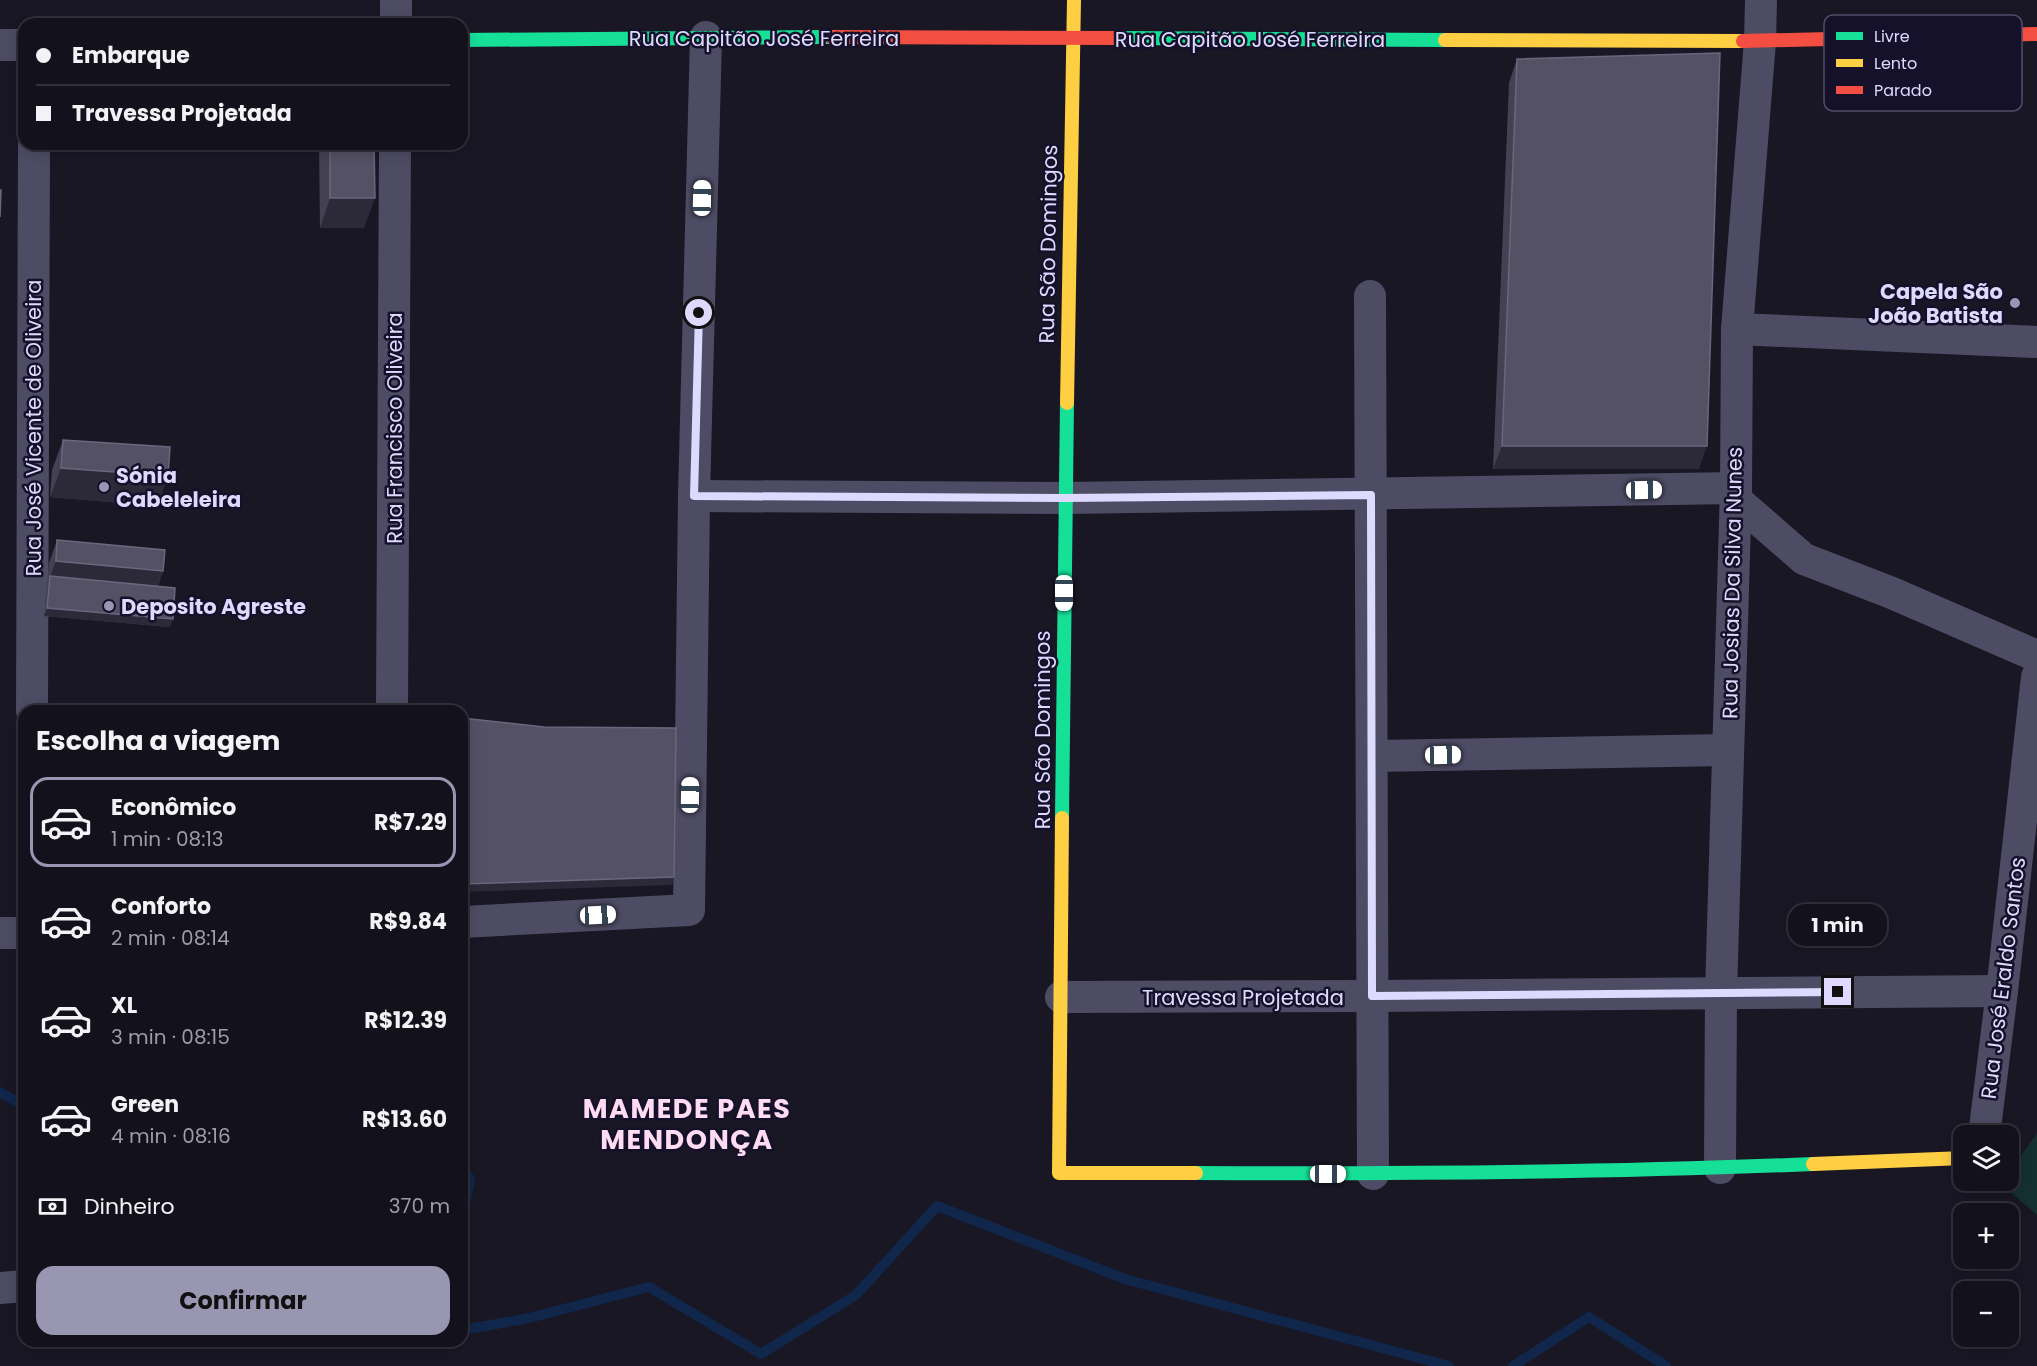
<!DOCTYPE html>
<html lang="pt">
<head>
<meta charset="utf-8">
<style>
  body { margin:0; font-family:Poppins,sans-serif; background:#201f28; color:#f1f3f6; height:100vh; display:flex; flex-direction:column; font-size:22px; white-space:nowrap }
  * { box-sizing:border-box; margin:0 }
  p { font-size:20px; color:#9d9da3 }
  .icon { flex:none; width:33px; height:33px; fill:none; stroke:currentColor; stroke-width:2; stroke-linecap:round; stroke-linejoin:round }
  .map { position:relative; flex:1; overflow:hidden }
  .sheet { position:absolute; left:18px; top:705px; width:450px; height:642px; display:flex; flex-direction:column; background:#13111b; border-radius:18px; box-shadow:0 3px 15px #0003,0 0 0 2px #32313a }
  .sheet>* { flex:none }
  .hud { position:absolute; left:18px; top:18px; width:450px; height:132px; border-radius:18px; box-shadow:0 3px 15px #0003,0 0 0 2px #32313a; display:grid; align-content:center; height:132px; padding:0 18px; background:#13111b }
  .buttons { position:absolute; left:1953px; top:1125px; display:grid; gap:12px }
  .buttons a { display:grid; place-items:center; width:66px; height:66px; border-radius:12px; background:#13111b; box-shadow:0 3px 15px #0003,0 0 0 2px #32313a; font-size:30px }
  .end { position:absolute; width:27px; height:27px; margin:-14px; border:8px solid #dedaff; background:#111; box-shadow:0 0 0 3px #111 }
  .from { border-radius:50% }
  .bubble { position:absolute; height:42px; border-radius:18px; background:#13111b; box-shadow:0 3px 15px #0003,0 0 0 2px #32313a; font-size:20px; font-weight:700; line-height:42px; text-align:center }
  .car { position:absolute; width:18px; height:36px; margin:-18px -9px; border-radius:8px; box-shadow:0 0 4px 2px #0007; background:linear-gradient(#fff 24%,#345 0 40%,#fff 0 76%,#345 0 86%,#fff 0) }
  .hud b { display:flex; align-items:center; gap:21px; height:57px; font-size:22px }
  .hud b+b { border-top:2px solid #32313a }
  .hud i { width:15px; height:15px; background:#f1f3f6 }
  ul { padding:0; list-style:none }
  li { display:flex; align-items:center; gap:18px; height:90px; margin:0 12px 9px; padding:0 6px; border:3px solid transparent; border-radius:18px }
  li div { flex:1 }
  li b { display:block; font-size:22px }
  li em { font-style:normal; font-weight:700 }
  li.selected { border-color:#9996b2 }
  li>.icon { width:54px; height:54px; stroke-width:1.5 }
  h2 { padding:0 18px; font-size:27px; line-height:72px }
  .pay { display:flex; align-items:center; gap:15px; height:66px; padding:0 18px; font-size:22px }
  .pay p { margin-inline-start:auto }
  .button { display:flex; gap:12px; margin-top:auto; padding:12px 18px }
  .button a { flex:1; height:69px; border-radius:18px; background:#9996b2; color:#111; font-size:24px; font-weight:700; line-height:69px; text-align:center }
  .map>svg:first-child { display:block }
  .green { fill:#153030 }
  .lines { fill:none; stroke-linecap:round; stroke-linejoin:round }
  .stream { stroke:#10264b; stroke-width:10 }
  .street { stroke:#4d4c64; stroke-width:32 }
  .fast { stroke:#16e098; stroke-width:14 }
  .slow { stroke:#ffcf43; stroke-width:14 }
  .jam { stroke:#f24e42; stroke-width:14 }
  .wall { fill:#444153 }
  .shaded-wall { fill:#2c2938 }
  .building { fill:#545165; stroke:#6a667e; stroke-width:1.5 }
  .route { stroke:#dedaff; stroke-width:8 }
  .poi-dot { fill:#9996b2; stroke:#15112a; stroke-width:2 }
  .labels { text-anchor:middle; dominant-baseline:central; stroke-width:5; stroke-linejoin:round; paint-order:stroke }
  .street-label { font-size:21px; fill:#dedaff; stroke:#15112a }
  .poi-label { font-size:21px; font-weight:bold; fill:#dedaff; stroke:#15112a; text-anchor:start }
  .district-label { font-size:27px; font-weight:bold; letter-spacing:1.5px; fill:#ffdcf2; stroke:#15112a }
  .key { fill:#15112a; stroke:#514d6a; stroke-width:1.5 }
  .key-label { font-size:16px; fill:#dedaff }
</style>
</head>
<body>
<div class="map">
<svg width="2037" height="1366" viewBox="0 0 2037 1366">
  <rect width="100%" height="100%" fill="#191724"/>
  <path class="green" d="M2037,1133V1215L2001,1184L2003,1181L2008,1180L2009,1173Z"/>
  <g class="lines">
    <g class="stream">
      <path d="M0,1092L24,1106"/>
      <path d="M462,1167L470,1179L462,1219"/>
      <path d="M462,1327V1330L525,1319L649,1287L761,1354L856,1295L937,1206L1125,1279L1449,1366"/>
      <path d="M1513,1366L1589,1317L1666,1366"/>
    </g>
    <g class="street">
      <path d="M396,24V0"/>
      <path d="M0,45H24"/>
      <path d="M1370,296L1373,1174"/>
      <path d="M1737,329L2037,342"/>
      <path d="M694,496L1065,498L1736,488"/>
      <path d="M1735,499L1804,559L1892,593L2037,656"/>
      <path d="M32,711L34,144"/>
      <path d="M392,711L395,144"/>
      <path d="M1372,756L1728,750"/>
      <path d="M462,922L689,910L694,496L706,37"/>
      <path d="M0,933H24"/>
      <path d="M1061,997L1372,996L2002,991"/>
      <path d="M1984,1136L2002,991L2037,677"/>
      <path d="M1720,1168L1721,993L1736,488L1737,329L1760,41L1761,0"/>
      <path d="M0,1288L24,1286"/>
    </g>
    <g class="fast">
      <path d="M1121,38L1445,40"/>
      <path d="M462,40L831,37"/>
      <path d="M1062,818L1067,403"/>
      <path d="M1196,1173C1401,1174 1607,1173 1813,1164"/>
    </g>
    <g class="slow">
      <path d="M1445,40L1743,41"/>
      <path d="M1067,403L1074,0"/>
      <path d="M1062,818L1059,1173H1196"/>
      <path d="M1813,1164L1964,1158"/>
    </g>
    <g class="jam">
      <path d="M831,37L1121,38"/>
      <path d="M1743,41L2037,34"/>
    </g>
  </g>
  <g class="wall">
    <path d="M1517,59L1699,469H1493L1509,83Z"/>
    <path d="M319,144H374L364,228H320Z"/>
    <path d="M63,440L168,476L157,506L50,497L52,470Z"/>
    <path d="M57,540L163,571L158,586L170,627L44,616L49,563Z"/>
  </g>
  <g class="shaded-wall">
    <path d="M330,198H375L364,228H320Z"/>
    <path d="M1502,446H1707L1699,469H1493Z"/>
    <path d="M61,468L168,476L157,506L50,497Z"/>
    <path d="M56,561L163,571L155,594L50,576Z"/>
    <path d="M47,608L173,619L170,627L44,616Z"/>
    <path d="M674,877L672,885L462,892V884Z"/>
  </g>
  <g class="building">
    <path d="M1720,53L1707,446H1502L1517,59Z"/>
    <path d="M330,144H374L375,198H330Z"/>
    <path d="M0,190H1L0,217Z"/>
    <path d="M63,440L170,447L168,476L61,468Z"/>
    <path d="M57,540L165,550L163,571L56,561Z"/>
    <path d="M50,576L175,588L173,619L47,608Z"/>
    <path d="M462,718L544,727L676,728L674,877L462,884Z"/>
  </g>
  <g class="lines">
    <path class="route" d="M699,313L694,496L1065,498L1371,495L1372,996L1838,992"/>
  </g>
  <g class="poi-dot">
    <circle cx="2015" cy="303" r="6"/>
    <circle cx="104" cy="487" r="6"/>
    <circle cx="109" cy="606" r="6"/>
  </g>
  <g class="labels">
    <g class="street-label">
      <text x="764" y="38">Rua Capitão José Ferreira</text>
      <text x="1250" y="39">Rua Capitão José Ferreira</text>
      <text transform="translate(1048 244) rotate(-89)">Rua São Domingos</text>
      <text transform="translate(33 428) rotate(-90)">Rua José Vicente de Oliveira</text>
      <text transform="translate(394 428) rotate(-90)">Rua Francisco Oliveira</text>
      <text transform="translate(1732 583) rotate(-89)">Rua Josias Da Silva Nunes</text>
      <text transform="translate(1042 730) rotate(-90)">Rua São Domingos</text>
      <text transform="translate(2003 978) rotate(-83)">Rua José Eraldo Santos</text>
      <text x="1243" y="997">Travessa Projetada</text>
    </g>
    <g class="poi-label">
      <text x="2003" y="291" text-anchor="end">Capela São<tspan x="2003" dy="24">João Batista</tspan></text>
      <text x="116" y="475">Sónia<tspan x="116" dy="24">Cabeleleira</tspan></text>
      <text x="121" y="606">Deposito Agreste</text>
    </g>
    <g class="district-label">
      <text x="687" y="1108">MAMEDE PAES<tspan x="687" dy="31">MENDONÇA</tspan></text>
    </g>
  </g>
  <rect x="1824" y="15" width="198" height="96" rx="9" class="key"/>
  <rect x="1836" y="32" width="27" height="8" fill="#16e098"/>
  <rect x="1836" y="59" width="27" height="8" fill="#ffcf43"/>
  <rect x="1836" y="86" width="27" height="8" fill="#f24e42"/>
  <g class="key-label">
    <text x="1874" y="42">Livre</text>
    <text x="1874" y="69">Lento</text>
    <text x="1874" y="96">Parado</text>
  </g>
</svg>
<div class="buttons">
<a><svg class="icon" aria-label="layers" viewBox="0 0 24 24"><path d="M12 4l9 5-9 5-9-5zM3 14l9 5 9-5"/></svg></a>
<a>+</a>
<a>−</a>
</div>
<i class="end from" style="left:699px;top:313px"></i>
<i class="end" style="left:1838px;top:992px"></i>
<div class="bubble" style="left:1788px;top:904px;width:99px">1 min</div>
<i class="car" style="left:702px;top:198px;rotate:1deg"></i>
<i class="car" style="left:1644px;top:490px;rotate:89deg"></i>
<i class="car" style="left:1064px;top:593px;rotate:180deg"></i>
<i class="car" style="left:1443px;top:755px;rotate:89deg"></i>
<i class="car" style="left:690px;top:795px;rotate:1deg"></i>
<i class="car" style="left:598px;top:915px;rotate:87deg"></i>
<i class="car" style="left:1328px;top:1174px;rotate:90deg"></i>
<div class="hud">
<b><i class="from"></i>Embarque</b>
<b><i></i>Travessa Projetada</b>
</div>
<section class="sheet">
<h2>Escolha a viagem</h2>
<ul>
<li class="selected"><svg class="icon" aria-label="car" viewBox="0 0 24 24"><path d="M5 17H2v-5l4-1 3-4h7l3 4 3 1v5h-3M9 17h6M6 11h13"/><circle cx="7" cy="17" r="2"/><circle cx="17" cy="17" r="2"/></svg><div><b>Econômico</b><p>1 min · 08:13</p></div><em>R$7.29</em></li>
<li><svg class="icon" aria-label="car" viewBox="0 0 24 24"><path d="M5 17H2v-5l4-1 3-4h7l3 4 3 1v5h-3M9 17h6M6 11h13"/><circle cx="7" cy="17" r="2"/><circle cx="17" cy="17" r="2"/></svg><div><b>Conforto</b><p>2 min · 08:14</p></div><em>R$9.84</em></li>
<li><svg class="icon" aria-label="car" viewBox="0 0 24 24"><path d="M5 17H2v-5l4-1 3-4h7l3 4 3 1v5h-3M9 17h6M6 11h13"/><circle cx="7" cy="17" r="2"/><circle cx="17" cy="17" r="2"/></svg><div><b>XL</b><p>3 min · 08:15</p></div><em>R$12.39</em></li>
<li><svg class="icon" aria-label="car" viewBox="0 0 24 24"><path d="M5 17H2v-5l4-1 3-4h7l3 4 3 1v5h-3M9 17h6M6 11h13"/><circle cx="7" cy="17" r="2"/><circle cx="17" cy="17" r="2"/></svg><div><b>Green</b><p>4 min · 08:16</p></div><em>R$13.60</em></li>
</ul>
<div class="pay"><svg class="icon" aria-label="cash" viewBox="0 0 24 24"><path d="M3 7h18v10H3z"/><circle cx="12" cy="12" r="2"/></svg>Dinheiro<p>370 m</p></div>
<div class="button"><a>Confirmar</a></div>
</section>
</div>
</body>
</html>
